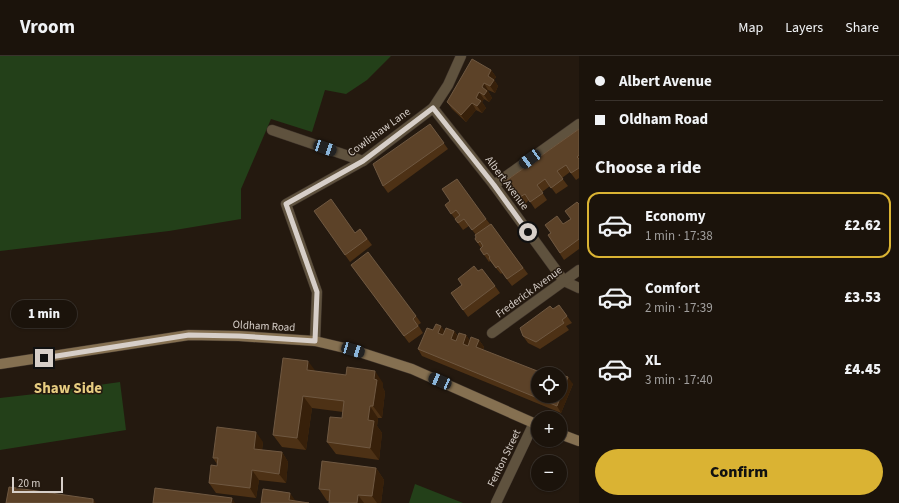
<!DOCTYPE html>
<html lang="en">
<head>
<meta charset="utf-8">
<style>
  body { margin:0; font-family:"Source Sans 3",sans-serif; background:#241c14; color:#f1f3f6; height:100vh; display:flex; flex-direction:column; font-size:15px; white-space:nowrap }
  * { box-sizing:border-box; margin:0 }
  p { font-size:13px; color:#a09e9d }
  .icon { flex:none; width:22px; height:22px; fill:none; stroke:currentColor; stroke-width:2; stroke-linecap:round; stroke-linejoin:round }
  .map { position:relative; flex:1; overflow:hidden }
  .details { display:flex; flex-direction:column; background:#1b130b; width:320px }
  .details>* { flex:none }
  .guide { display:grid; align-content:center; height:88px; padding:0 16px; background:#1b130b }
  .tools { position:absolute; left:531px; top:311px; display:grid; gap:8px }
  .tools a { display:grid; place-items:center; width:36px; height:36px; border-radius:50%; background:#1b130b; box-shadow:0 1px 3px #0004,0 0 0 1px #39322c; font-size:20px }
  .scale { position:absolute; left:12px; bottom:10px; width:51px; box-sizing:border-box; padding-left:4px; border:2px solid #d7cfc9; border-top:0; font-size:11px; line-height:14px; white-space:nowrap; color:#d7cfc9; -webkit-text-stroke:3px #24190f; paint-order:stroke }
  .end { position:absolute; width:18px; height:18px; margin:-9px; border:5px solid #d7cfc9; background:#111; box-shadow:0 0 0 2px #111 }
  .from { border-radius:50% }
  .bubble { position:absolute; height:28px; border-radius:14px; background:#1b130b; box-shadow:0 1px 3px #0004,0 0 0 1px #39322c; font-size:13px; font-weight:800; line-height:28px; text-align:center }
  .car { position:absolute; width:12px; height:24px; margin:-12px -6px; border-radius:5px; box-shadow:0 0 3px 1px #0007; background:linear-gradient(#222 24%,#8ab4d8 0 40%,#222 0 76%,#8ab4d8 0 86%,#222 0) }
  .guide b { display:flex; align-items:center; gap:14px; height:38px; font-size:15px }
  .guide b+b { border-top:1px solid #39322c }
  .guide i { width:10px; height:10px; background:#f1f3f6 }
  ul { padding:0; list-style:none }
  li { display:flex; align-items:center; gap:12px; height:66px; margin:0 8px 6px; padding:0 8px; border:2px solid transparent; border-radius:12px }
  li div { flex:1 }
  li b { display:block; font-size:15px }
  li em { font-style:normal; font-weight:800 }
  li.selected { border-color:#dab333 }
  li>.icon { width:36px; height:36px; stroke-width:1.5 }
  h2 { padding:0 16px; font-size:18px; line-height:48px }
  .action { display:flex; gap:8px; margin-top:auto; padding:8px 16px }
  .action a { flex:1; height:46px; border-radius:24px; background:#dab333; color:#111; font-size:16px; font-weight:800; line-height:46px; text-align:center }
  header { display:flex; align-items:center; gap:24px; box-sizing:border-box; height:56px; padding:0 20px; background:#1b130b; border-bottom:1px solid #39322c }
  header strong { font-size:19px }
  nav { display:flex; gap:22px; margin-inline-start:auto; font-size:14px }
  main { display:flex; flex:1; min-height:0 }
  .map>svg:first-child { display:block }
  .green { fill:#234019 }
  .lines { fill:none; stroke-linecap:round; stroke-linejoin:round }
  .minor-casing { stroke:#41362d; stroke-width:11 }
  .secondary-casing { stroke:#41362d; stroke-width:11 }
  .minor { stroke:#5f523e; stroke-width:10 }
  .secondary { stroke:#857051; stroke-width:10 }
  .wall { fill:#4d3115 }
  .shaded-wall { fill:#37200a }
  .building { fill:#5c4228; stroke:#6f5841 }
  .route { stroke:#d7cfc9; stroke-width:5 }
  .labels { text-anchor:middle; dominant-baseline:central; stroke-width:3; stroke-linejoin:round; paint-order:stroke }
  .street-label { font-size:11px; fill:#d7cfc9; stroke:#24190f }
  .district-label { font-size:15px; font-weight:bold; fill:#e7cc80; stroke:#24190f }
</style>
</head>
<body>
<header>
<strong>Vroom</strong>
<nav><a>Map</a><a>Layers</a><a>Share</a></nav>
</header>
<main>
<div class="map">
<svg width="579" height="447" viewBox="0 0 579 447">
  <rect width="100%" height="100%" fill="#24190f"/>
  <g class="green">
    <path d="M0,0H391L367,24L346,38L325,34L312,76L271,63L241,133V163L169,175L0,195Z"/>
    <path d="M120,326L126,374L0,394V342L35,338Z"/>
    <path d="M415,428L463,447H409Z"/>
  </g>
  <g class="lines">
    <defs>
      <g id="minor">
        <path d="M433,52L494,129L564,225L579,232"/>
        <path d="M272,74L363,105"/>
        <path d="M494,129L579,68"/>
        <path d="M492,277L579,214"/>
        <path d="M315,285L317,236L286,148L363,105L433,52L448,29L461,0"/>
        <path d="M496,447L534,367"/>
      </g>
      <g id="secondary">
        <path d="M0,308L189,279L239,280L315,285L353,294L412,313L538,369"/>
        <path d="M560,378L579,385"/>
      </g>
    </defs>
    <use href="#minor" class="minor-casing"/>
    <use href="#secondary" class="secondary-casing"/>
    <use href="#minor" class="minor"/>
    <use href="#secondary" class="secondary"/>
  </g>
  <g class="wall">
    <path d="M491,14L496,21L494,24L498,30L495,37L488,34V35L492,42L489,46L484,43L482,46L486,52L482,57L476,54L466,66L452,53L447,46Z"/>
    <path d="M430,68L448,93L388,137L383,130Z"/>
    <path d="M579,73V122L576,124L570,116L562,122L568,130L556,138L550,130L542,136L547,144L535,153L529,144L525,148L507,124Z"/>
    <path d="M579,148V193L564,204L548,179L571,163Z"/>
    <path d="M445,149L486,163L490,168H491L528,218L512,230L502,217L501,218L490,205L489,206L480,193L481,192L475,183L476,181V179L469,170L463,174Z"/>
    <path d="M360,173L372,189L350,206L345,199L355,177Z"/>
    <path d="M478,215L495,230L500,237L468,261L451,237L462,229Z"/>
    <path d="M356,216L416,260L421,267L418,269L423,277L409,287Z"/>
    <path d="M559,249L572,267L566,270L569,274L540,293L528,287L523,280L553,253Z"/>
    <path d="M433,274L445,275H454L458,280L466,279L470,285L479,284L484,291L483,294L538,318L573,328L561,357L422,300L418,293Z"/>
    <path d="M316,315L383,327V332L385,336L382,362H378L377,370L382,377L379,404L336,398L327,386L342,362L343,356L312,352L306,394L282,391L273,379Z"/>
    <path d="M263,386L262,394L282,396L288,406L286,427L259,424L256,442L216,437L209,427L217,410V408L213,402Z"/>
    <path d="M376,412L384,424L381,447H329V445H327L319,433Z"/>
  </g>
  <g class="shaded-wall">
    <path d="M491,14L496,21L494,24L498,30L495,37L490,30L488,20Z"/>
    <path d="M484,27L488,34V35L492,42L489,46L484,39L482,31Z"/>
    <path d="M479,36L484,43L482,46L486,52L482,57L477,50L476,42Z"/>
    <path d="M472,47L476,54L466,66L461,59Z"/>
    <path d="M441,270L446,277L443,284L438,277Z"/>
    <path d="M454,275L459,282L456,290L451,283Z"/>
    <path d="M466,279L471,286L468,295L463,288Z"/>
    <path d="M479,284L484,291L481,298L476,291Z"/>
    <path d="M308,305L317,317L307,314Z"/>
    <path d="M375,315L383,327V332L385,336L382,362L373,350L374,323Z"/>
    <path d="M568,321L573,328L561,357L557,350Z"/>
    <path d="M303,340L312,352L306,394L297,382Z"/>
    <path d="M370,350L378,362L377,370L382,377L379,404L370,392L368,364Z"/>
    <path d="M256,376L263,386L261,403L254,393Z"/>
    <path d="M282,396L288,406L286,427L279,418Z"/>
    <path d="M376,412L384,424L381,447H377L372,440Z"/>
    <path d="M252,414L259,424L256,442L250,432Z"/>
    <path d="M290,437L297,447L289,444Z"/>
    <path d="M358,439L364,447H357Z"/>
    <path d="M232,442L235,447H231Z"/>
    <path d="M93,443L96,447H93Z"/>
  </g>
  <g class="building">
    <path d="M472,3L491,14L488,20L494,24L490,30L484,27L482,31L487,35L484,39L479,36L476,42L481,45L477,50L472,47L461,59L447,46Z"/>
    <path d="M430,68L444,87L383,130L373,108Z"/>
    <path d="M579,73V99L577,101L579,103V112L571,117L566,109L557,115L563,123L551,132L545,123L537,129L543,137L530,146L525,138L520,141L507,124Z"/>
    <path d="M457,123L486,163L472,174L464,163L458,167L455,163L460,159L456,154L451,158L445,149L450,145L442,133Z"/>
    <path d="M331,143L355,177L360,173L367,183L345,199L314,155Z"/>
    <path d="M577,146L579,148V183L560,197L548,179L551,177L545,169L557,160L563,168L571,163L565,155Z"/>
    <path d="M491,168L523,212L507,223L498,210L496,212L489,202L490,201L487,197L484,199L480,193L483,190L480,185L478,187L475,183L476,181L475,179Z"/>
    <path d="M368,196L416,260L413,263L418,270L404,280L351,209Z"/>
    <path d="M474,210L478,215L482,213L495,230L463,254L451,237L462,229L458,223Z"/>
    <path d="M559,249L567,260L562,264L564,267L536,286L523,280L520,272L550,250L553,253Z"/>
    <path d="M436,268L441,270L438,277L443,279L446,272L454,275L451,283L456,285L459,277L466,279L463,288L468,290L471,281L479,284L476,291L545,318H538V340H560V324L562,319L568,321L557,350L418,293L427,272L433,274Z"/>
    <path d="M283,302L308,305L307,314L346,319L347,311L375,315L374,323L377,324L373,350H370L368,364L374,365L370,392L327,386L330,361L342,362L344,345L303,340L297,382L273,379Z"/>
    <path d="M217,371L256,376L254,393L282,396L279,418L252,414L250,432L209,427L211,409L217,410L218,402H213Z"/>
    <path d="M322,405L376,412L372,440L358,439L357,447H329L330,434L319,433Z"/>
    <path d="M9,431L93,443V447H6Z"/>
    <path d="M155,432L232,442L231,447H153Z"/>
    <path d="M263,433L290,437L289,444L309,447H261Z"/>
  </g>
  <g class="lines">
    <path class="route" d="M44,302L189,279L239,280L315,285L317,236L286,148L363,105L433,52L494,129L528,176"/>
  </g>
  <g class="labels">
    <g class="street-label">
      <text transform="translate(379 76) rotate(-36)">Cowlishaw Lane</text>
      <text transform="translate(507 127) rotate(53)">Albert Avenue</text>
      <text transform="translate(529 236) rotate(-36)">Frederick Avenue</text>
      <text transform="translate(264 270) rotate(3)">Oldham Road</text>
      <text transform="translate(504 402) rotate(-64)">Fenton Street</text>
    </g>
    <g class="district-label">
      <text x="68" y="332">Shaw Side</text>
    </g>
  </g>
</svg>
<div class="tools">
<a><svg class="icon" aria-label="locate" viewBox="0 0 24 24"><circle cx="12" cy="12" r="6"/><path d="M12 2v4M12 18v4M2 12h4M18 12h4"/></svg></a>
<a>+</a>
<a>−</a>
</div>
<div class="scale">20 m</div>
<i class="end from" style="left:528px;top:176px"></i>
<i class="end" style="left:44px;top:302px"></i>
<div class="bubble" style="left:11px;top:244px;width:66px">1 min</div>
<i class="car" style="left:325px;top:92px;rotate:109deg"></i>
<i class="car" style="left:530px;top:103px;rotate:234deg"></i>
<i class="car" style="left:353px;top:294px;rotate:107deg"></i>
<i class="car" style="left:440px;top:325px;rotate:293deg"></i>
</div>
<section class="details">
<div class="guide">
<b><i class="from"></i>Albert Avenue</b>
<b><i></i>Oldham Road</b>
</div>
<h2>Choose a ride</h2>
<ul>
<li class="selected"><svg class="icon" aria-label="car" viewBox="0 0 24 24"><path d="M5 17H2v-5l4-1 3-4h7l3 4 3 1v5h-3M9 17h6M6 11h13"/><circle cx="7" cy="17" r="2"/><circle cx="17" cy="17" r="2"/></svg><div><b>Economy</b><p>1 min · 17:38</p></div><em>£2.62</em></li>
<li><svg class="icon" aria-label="car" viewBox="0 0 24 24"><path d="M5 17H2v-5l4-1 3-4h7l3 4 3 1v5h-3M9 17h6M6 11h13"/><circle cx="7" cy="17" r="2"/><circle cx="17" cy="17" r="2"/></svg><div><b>Comfort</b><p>2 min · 17:39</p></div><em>£3.53</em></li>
<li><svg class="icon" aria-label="car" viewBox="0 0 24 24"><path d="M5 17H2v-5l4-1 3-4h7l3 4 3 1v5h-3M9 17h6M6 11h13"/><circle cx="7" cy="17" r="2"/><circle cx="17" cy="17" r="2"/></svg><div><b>XL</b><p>3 min · 17:40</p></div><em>£4.45</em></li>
</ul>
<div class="action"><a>Confirm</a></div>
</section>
</main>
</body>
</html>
